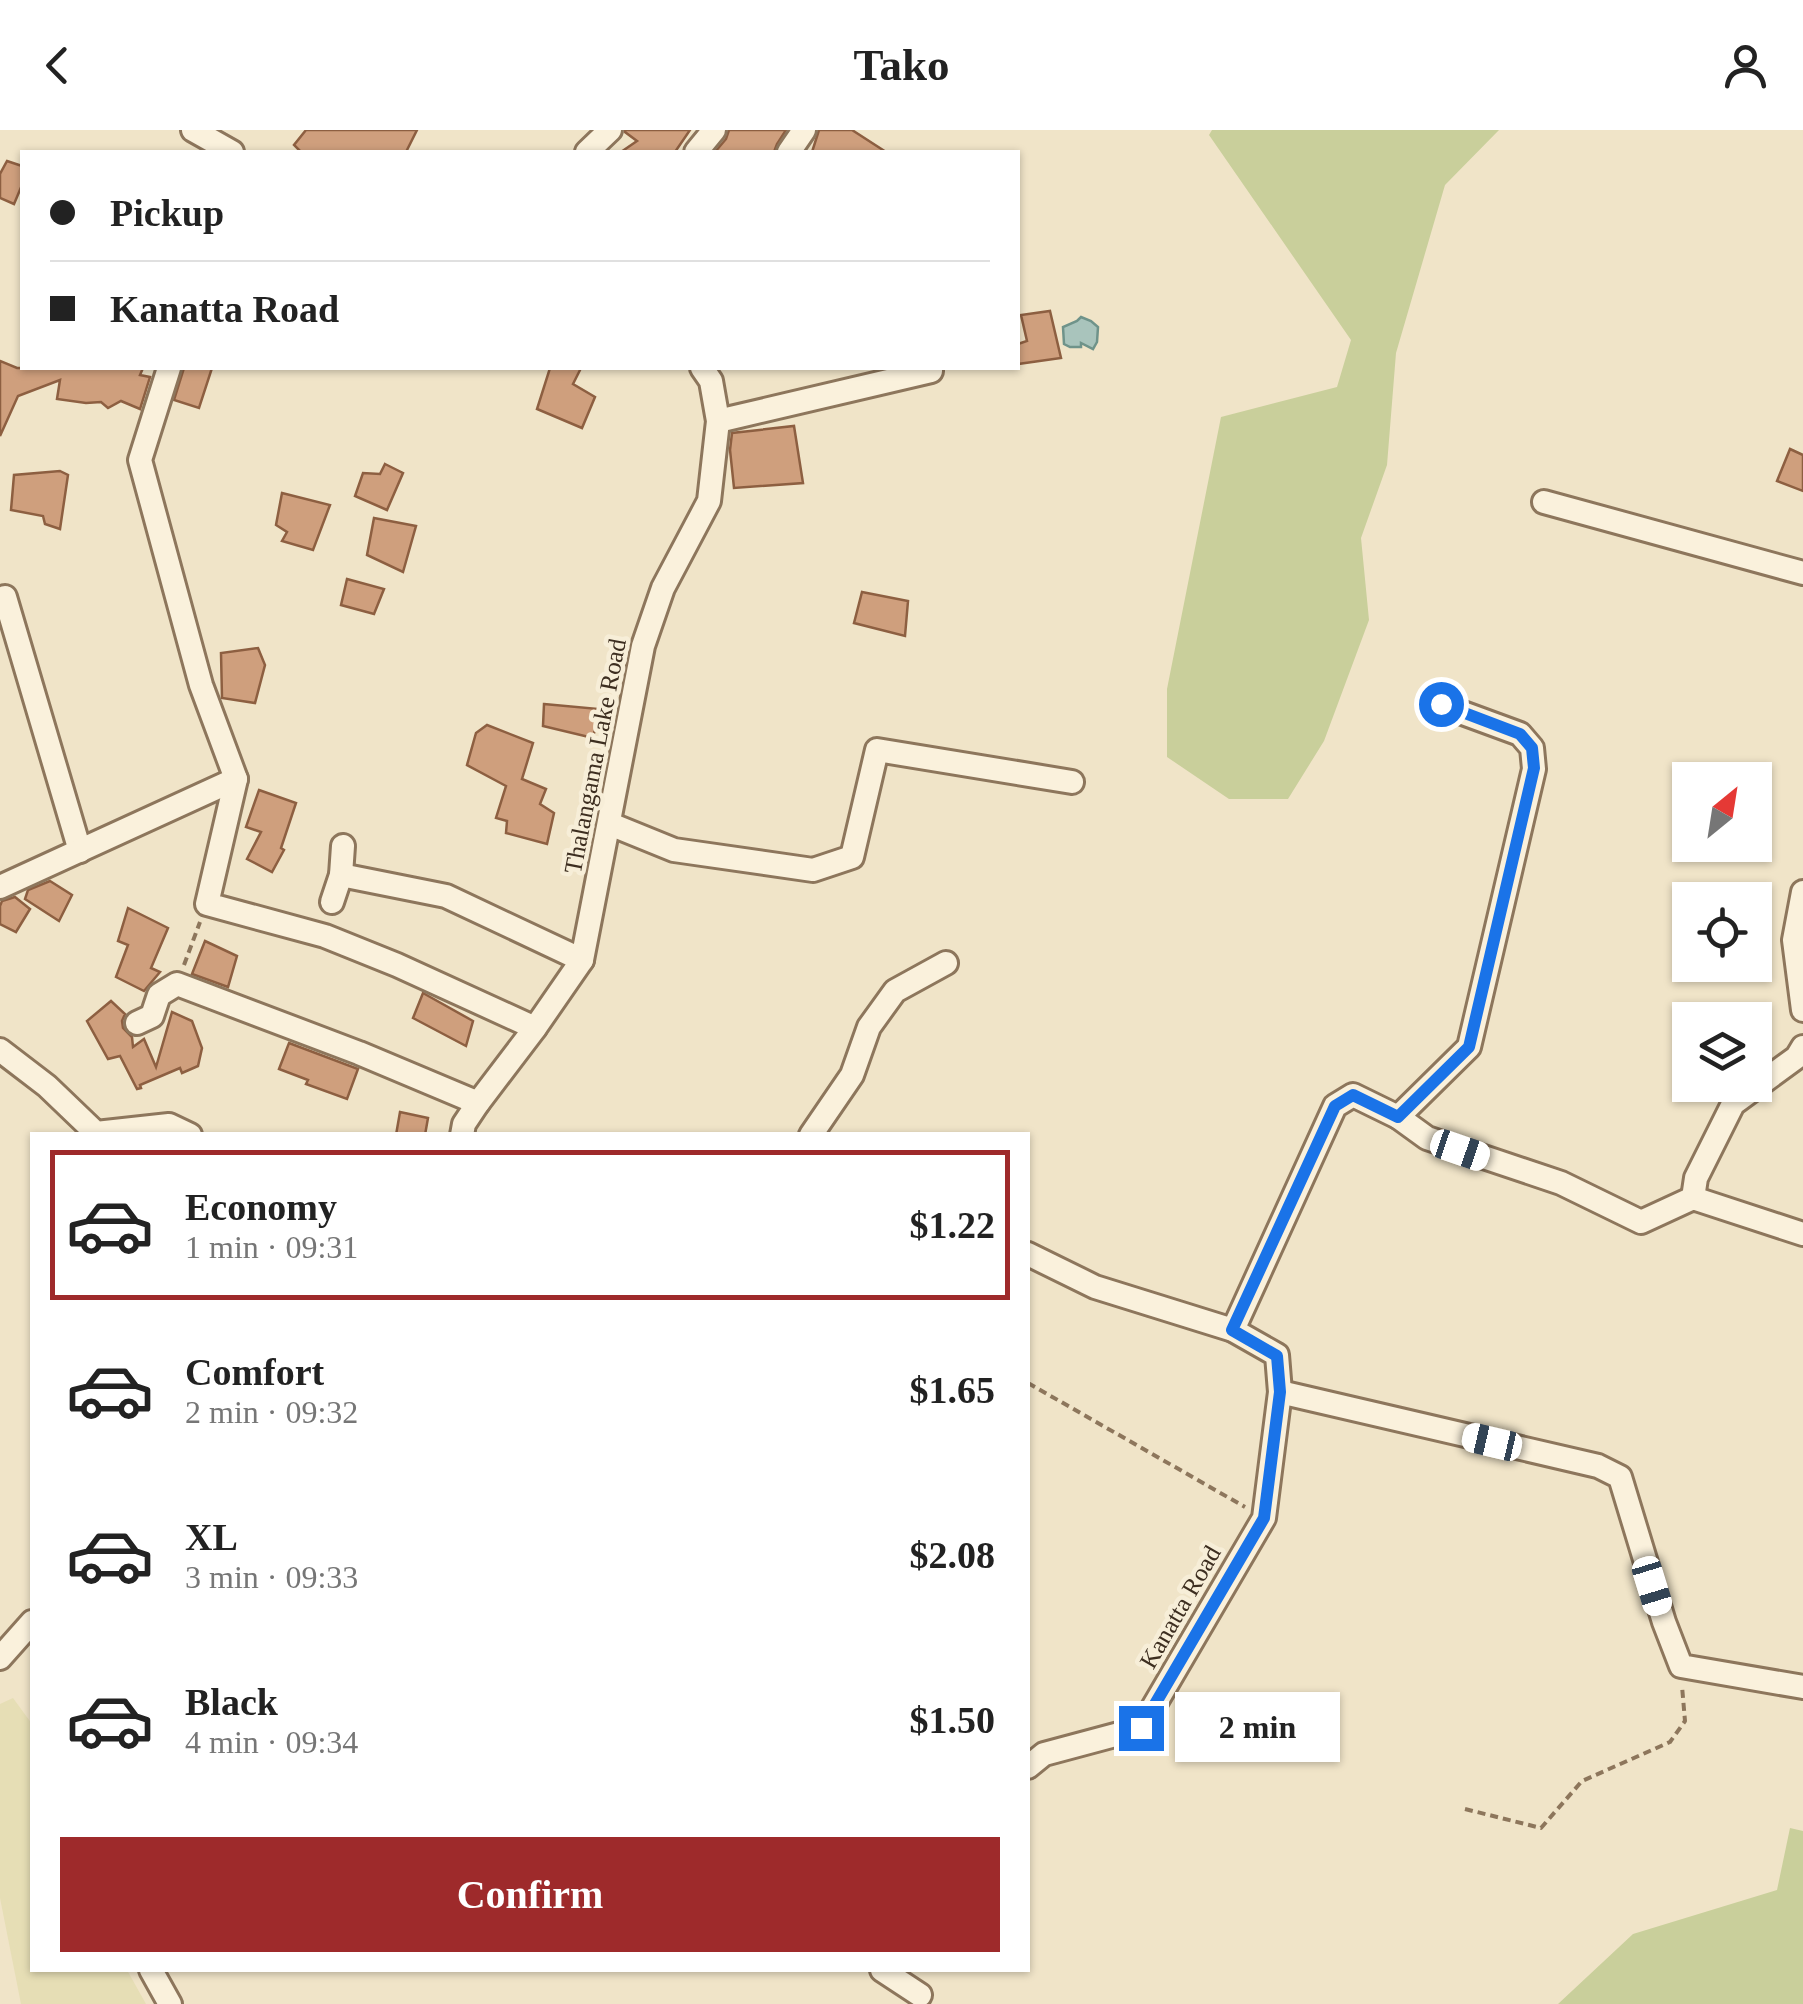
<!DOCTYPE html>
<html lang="en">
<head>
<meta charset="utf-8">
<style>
  body { margin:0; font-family:Georgia,serif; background:#f6f6f6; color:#222; height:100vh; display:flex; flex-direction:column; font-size:38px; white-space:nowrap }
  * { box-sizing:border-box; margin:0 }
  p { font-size:32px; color:#767676 }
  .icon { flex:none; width:55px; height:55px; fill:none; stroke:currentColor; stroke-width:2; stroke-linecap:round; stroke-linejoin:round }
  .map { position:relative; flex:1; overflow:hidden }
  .drawer { position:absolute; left:30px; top:1002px; width:1000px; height:840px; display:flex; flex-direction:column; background:#fff; border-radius:0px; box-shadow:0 2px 8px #0004 }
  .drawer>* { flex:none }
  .guide { position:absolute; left:20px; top:20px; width:1000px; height:220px; border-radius:0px; box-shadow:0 2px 8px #0004; display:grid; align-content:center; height:220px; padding:0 30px; background:#fff }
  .needle { width:65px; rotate:30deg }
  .fabs { position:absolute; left:1672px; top:632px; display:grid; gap:20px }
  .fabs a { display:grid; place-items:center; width:100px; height:100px; border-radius:0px; background:#fff; box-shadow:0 2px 8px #0004; font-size:50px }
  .end { position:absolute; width:45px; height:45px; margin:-22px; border:12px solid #1a73e8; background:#fff; box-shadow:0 0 0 5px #fff }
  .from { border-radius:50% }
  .bubble { position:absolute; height:70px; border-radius:0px; background:#fff; box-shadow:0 2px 8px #0004; font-size:32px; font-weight:800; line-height:70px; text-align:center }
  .car { position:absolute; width:30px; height:60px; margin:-30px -15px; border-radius:12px; box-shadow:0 0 8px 2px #0007; background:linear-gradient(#fff 24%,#345 0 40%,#fff 0 76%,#345 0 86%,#fff 0) }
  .guide b { display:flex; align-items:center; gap:35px; height:95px; font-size:38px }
  .guide b+b { border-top:2px solid #e0e0e0 }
  .guide i { width:25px; height:25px; background:#222 }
  ul { padding:18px 0 0; list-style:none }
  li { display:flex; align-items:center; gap:30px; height:150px; margin:0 20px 15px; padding:0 10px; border:5px solid transparent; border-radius:0px }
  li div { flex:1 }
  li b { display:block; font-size:38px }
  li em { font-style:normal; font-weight:800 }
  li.selected { border-color:#9e2a2b }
  li>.icon { width:90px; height:90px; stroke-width:1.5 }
  .action { display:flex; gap:20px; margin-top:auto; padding:20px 30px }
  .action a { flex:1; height:115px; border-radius:0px; background:#9e2a2b; color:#fff; font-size:40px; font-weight:800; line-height:115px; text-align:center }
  header { display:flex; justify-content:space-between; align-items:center; height:130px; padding:0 30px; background:#fff; font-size:45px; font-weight:800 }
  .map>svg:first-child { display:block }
  .farmland { fill:#e6deb5 }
  .green { fill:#c9cf9b }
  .water { fill:#a9c4bc; stroke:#6f938a; stroke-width:2.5 }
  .building { fill:#cf9f7d; stroke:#8d5f41; stroke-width:2.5 }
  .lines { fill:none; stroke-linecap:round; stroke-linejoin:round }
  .minor-casing { stroke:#8d765c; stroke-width:28 }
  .path { stroke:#8d765c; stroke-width:4; stroke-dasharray:8 5; stroke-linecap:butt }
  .minor { stroke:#faf1dc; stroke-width:22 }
  .route { stroke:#1a73e8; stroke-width:12 }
  .labels { text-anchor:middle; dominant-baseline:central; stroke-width:9; stroke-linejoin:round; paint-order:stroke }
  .street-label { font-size:25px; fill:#3d2e20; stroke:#f7eed8 }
</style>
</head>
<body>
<header><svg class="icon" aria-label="back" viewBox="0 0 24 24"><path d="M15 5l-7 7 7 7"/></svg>Tako<svg class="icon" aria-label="person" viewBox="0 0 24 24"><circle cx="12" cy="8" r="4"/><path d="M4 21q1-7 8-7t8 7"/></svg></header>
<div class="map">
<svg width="1803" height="1874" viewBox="0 0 1803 1874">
  <rect width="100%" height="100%" fill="#f0e4c8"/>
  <path class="farmland" d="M13,1568L32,1594V1840H127L146,1874H21L0,1768V1574Z"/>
  <g class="green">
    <path d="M1212,0H1499L1445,55L1396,223L1387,335L1361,408L1369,490L1324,611L1288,669H1229L1167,627V559L1221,287L1337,257L1351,210L1209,5Z"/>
    <path d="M1790,1698L1803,1701V1874H1558L1633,1804L1777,1760Z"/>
  </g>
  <path class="water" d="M1081,187L1091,191L1098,197L1097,212L1093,219L1081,213V217H1070L1064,214L1063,197L1077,191Z"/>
  <g class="building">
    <path d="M306,0H417L406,22H301L294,15Z"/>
    <path d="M625,0H690L675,22H621L637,11L625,2Z"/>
    <path d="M729,0H786L777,14L774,22H715L726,9Z"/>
    <path d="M819,0H852L886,22H812Z"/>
    <path d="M7,31L22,36V55L14,74L0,68V44Z"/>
    <path d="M1050,181L1061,228L1018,234V214L1027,211L1021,185Z"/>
    <path d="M0,231L17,238H143L140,245L150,247L140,279L121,271L108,278L101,272L86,273L57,269L60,250L18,266L0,306Z"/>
    <path d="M184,238H212L199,278L174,270Z"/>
    <path d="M550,238H581L573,254L595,267L582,298L537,279Z"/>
    <path d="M794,296L803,353L734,358L730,320L732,303Z"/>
    <path d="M1790,319L1803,325V361L1777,351Z"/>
    <path d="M385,334L403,343L387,380L355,366L363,343L380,344Z"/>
    <path d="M60,341L68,345L60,399L45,394L43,386L11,380L14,345Z"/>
    <path d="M282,363L330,375L313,420L282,411L287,402L276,395Z"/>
    <path d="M374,388L416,396L403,442L367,425Z"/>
    <path d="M347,449L384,459L374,484L341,475Z"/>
    <path d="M862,462L908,471L905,506L854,493Z"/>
    <path d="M258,518L265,535L255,573L222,568L221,523Z"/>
    <path d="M544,574L599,579L593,608L543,596Z"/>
    <path d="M487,595L533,613L522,649L546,659L540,674L554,683L547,714L506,703L507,691L496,688L506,656L467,635L476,603Z"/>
    <path d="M259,660L296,673L281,718L284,720L272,742L247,729L261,702L246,697Z"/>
    <path d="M50,751L72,765L59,791L25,769L28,760Z"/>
    <path d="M15,767L30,779L16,802L0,794V776L2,771Z"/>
    <path d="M128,778L168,798L151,838L160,842L144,861L116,847L128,815L118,811Z"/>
    <path d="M205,811L237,826L228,857L192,844Z"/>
    <path d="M423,863L473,891L466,916L413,888Z"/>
    <path d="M111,871L125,884L122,891L123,898L132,907L133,917L144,909L156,937L172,882L192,891L202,918L198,936L182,943L180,938L140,955L141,958L137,959L120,926L108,929L87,891Z"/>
    <path d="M289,913L358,939L347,969L306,954L308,950L279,939Z"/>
    <path d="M400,982L428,988L425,1005H396Z"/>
  </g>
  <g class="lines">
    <defs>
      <g id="minor">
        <path d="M193,0L232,22"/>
        <path d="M587,22L610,0"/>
        <path d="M696,22L714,0"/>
        <path d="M789,22L804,0"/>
        <path d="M169,238L140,330L201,555L236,649L207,774L325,806L397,835L535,898"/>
        <path d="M718,291L931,241"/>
        <path d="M1544,372L1803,443"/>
        <path d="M5,467L80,721"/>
        <path d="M1441,575L1520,604L1532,618L1534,639L1469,917L1398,987L1427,1008L1561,1053L1641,1092L1693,1068L1803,1104"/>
        <path d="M610,694L674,720L813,740L852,727L877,620L1072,652"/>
        <path d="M341,745L446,766L582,830"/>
        <path d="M0,757L236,649"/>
        <path d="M1803,762L1794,810L1803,880"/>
        <path d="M332,772L341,745L343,716"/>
        <path d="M137,893L152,886L159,865L177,854L359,923L478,973"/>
        <path d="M0,920L47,956L96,1003L169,995L190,1005"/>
        <path d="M462,1005L464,994L478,973L535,898L582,830L643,516L663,458L709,371L718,291L711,251L702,238"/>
        <path d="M811,1005L852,945L869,897L895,861L946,833"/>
        <path d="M1693,1068L1696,1048L1733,974L1797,927L1803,917"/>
        <path d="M1028,1124L1095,1157L1233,1200L1277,1225L1280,1262L1264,1388L1141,1598L1044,1624L1028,1637"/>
        <path d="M1233,1200L1335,976L1353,965L1398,987"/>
        <path d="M1280,1262L1598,1336L1620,1347L1664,1492L1681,1536L1803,1557"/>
        <path d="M0,1528L32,1492"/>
        <path d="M151,1840L170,1874"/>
        <path d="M882,1840L920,1865"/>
      </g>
    </defs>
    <use href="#minor" class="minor-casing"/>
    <g class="path">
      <path d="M184,835L200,792"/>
      <path d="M1028,1253L1245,1377"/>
      <path d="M1465,1679L1541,1698L1582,1651L1670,1612L1685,1591L1682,1556"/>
    </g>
    <use href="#minor" class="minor"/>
  </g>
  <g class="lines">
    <path class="route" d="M1141,1598L1264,1388L1280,1262L1277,1226L1232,1200L1335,976L1353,965L1398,987L1469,917L1534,638L1532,618L1520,604L1441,574"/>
  </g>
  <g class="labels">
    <g class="street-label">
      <text transform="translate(595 626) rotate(-79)">Thalangama Lake Road</text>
      <text transform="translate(1180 1477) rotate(-60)">Kanatta Road</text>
    </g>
  </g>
</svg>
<div class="fabs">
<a><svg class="needle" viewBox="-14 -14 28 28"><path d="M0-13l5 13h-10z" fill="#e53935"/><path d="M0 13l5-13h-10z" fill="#767676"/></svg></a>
<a><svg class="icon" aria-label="locate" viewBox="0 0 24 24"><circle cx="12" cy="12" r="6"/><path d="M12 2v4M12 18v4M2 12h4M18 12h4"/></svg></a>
<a><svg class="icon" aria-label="layers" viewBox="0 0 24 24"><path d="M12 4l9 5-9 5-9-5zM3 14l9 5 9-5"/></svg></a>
</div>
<i class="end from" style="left:1441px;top:574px"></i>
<i class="end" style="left:1141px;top:1598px"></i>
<div class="bubble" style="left:1175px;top:1562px;width:165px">2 min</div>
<i class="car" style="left:1460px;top:1020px;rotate:109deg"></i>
<i class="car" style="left:1492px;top:1312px;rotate:283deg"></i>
<i class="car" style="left:1652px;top:1456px;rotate:163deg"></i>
<div class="guide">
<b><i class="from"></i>Pickup</b>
<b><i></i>Kanatta Road</b>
</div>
<section class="drawer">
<ul>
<li class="selected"><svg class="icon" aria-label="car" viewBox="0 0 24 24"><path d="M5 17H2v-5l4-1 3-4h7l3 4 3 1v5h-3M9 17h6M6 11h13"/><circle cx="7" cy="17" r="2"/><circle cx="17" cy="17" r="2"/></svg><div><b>Economy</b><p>1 min · 09:31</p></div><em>$1.22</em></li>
<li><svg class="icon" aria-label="car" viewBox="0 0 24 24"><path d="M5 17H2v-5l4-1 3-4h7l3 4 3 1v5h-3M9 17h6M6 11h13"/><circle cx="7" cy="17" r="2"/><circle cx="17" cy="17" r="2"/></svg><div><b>Comfort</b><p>2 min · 09:32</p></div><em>$1.65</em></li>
<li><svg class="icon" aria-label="car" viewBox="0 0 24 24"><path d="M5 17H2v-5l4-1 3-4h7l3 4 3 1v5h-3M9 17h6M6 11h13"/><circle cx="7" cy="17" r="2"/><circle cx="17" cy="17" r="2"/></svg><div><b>XL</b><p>3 min · 09:33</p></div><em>$2.08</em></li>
<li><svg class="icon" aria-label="car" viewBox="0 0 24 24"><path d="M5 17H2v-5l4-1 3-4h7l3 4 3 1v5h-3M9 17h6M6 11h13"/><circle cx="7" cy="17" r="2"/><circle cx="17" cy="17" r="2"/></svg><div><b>Black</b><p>4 min · 09:34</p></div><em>$1.50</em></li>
</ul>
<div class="action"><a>Confirm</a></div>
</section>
</div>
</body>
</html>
